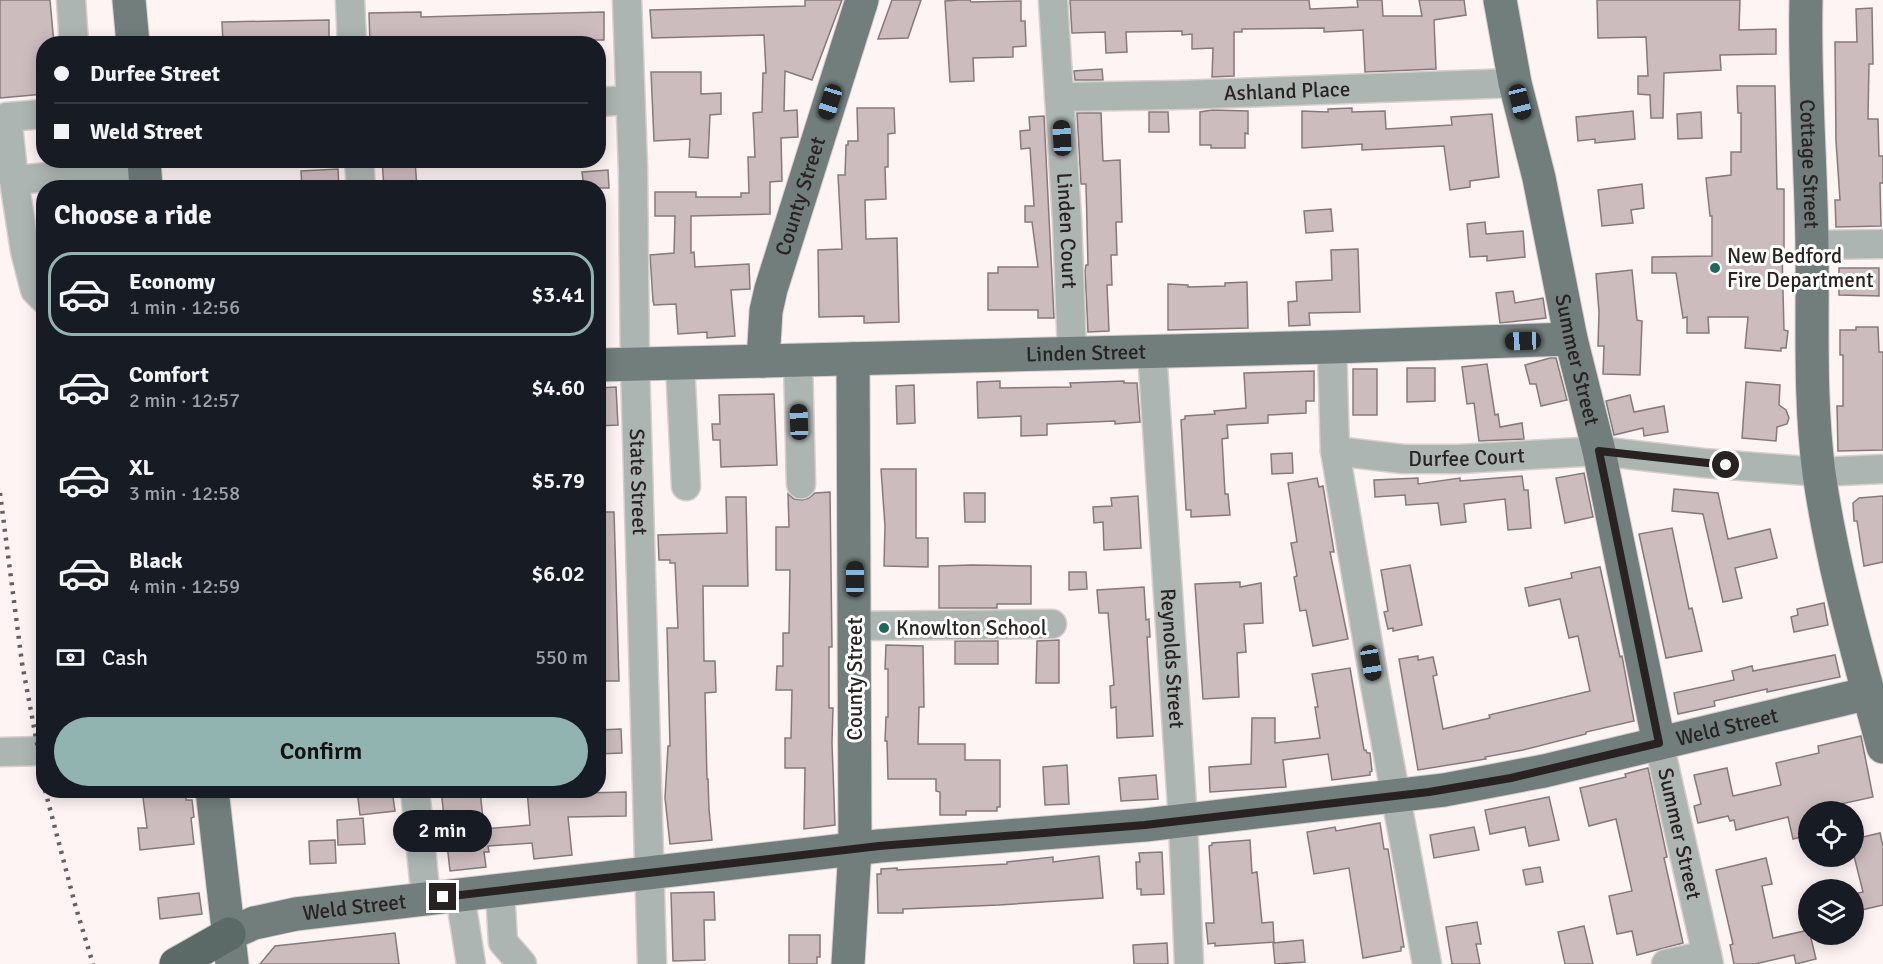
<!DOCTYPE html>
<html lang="en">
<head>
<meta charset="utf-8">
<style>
  body { margin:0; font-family:Signika,sans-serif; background:#242831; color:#f1f3f6; height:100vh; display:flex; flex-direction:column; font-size:22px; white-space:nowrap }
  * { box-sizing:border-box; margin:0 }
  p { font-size:20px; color:#9ea1a6 }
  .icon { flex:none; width:33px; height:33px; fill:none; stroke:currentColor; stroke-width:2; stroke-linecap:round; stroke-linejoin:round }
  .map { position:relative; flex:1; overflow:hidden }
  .drawer { position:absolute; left:36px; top:180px; width:570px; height:618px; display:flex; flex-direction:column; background:#171b24; border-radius:24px; box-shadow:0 3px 15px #0003 }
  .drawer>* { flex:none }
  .hud { position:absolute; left:36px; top:36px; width:570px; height:132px; border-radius:24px; box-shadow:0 3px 15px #0003; display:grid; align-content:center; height:132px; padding:0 18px; background:#171b24 }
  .tools { position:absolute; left:1798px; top:801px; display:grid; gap:12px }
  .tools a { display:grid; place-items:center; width:66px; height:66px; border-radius:50%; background:#171b24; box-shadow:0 3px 15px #0003; font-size:30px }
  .end { position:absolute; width:27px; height:27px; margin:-14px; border:8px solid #282222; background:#fff; box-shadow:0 0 0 3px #fff }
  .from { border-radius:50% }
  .bubble { position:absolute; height:42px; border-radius:21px; background:#171b24; box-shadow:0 3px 15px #0003; font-size:20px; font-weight:600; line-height:42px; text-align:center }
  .car { position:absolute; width:18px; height:36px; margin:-18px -9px; border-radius:8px; box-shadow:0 0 4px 2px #0007; background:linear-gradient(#222 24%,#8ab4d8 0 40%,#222 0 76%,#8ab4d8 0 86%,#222 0) }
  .hud b { display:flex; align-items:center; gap:21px; height:57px; font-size:22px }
  .hud b+b { border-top:2px solid #363941 }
  .hud i { width:15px; height:15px; background:#f1f3f6 }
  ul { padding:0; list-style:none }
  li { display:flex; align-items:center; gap:18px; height:84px; margin:0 12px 9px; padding:0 6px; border:3px solid transparent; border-radius:24px }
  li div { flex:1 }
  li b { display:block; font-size:22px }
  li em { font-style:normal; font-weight:600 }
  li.selected { border-color:#92b4b0 }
  li>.icon { width:54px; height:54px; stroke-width:1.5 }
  h2 { padding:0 18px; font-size:27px; line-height:72px }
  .pay { display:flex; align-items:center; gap:15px; height:66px; padding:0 18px; font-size:22px }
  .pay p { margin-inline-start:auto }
  .button { display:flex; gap:12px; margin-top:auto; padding:12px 18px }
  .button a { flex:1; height:69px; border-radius:36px; background:#92b4b0; color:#111; font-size:24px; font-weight:600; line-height:69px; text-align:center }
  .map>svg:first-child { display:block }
  .building { fill:#cdbcbd; stroke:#877979; stroke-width:1.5 }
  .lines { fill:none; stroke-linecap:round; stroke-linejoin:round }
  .minor-casing { stroke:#d7cece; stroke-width:31 }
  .major-casing { stroke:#d7cece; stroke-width:35 }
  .highway-casing { stroke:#d7cece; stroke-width:35 }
  .minor { stroke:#adb5b3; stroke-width:28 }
  .major { stroke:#717e7b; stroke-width:33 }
  .highway { stroke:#5b6a67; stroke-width:33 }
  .rail { stroke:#686060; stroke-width:4.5; stroke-dasharray:3 6; stroke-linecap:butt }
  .route { stroke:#282222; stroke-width:8 }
  .poi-dot { fill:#1f675b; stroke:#fff; stroke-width:2 }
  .labels { text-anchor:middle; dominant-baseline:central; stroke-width:6; stroke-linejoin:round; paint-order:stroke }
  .street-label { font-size:21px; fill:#282222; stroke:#fff }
  .poi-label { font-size:21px; fill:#282222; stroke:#fff; text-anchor:start }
</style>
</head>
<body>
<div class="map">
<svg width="1883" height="964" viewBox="0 0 1883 964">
  <rect width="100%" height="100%" fill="#fef4f4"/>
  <g class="building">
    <path d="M0,0H50L54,44H44V94L0,98Z"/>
    <path d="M805,0H842L812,80L785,71L784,111L797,110L798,137L781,138L782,181L770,182V214L691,216V253L694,252L695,267L749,264L750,289L731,290L735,336L707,338V332L678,334L676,304L654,305L653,301L650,255L674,253L675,216H655V192H696V197H741V193H749L748,157H755L753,113L762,112L763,73H766L764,35L652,38L650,10L805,6Z"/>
    <path d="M892,0H921L908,38L878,39Z"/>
    <path d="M959,0H970L971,2L1021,1V21H1025L1026,46L1013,47V57L973,58L974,81L950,82L945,1Z"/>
    <path d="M1070,0H1309L1310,9L1358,7L1357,0H1382L1383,16H1422L1419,0H1464L1466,15L1434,20L1436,69L1365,72L1363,30L1324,32V28L1242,29V32H1234V76L1212,77L1213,48L1192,49V34L1182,35V31L1126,32L1127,52L1106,53L1105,32L1072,33Z"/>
    <path d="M1597,0H1740L1739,30L1776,29V54L1720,55L1721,70L1664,73L1663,118H1651L1650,95L1638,94V76H1648L1646,37L1598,38Z"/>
    <path d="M1872,8L1873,64H1869L1868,119H1878L1879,156H1883V183H1880L1881,226L1836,227L1835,200H1840L1836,141L1835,42H1857L1856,9Z"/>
    <path d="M421,12V17L604,12V40H544V42L488,44H370L369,13Z"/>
    <path d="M329,20V44H223L222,22Z"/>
    <path d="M1102,69L1103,80H1075L1074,71Z"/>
    <path d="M651,72H701V94L721,93V114L710,115L708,158L689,157L690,139L654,141Z"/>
    <path d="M1737,86H1775L1777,189H1784V252H1782L1784,330L1788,331L1786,348H1781V351L1745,348L1748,317H1708L1709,333H1687V317L1683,318L1676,273H1652V257L1712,256V216H1710L1706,178L1731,175V152H1741V113H1738Z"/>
    <path d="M857,108H894L895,133L888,134V167H885L886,199L865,200L866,239L897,238L899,322L864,323V316L819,317L818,250L842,249L838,175H845L846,145H848V141H858Z"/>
    <path d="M1352,108V112L1385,111L1386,129L1452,125L1451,117L1492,114L1499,177L1470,181V187L1450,190L1444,146L1362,150V144L1302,148V111L1328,112V109Z"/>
    <path d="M1212,110L1248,111V134L1245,133V148H1211V145H1200V112Z"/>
    <path d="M1633,111L1635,139L1595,143V139L1578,141L1576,117Z"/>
    <path d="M1149,112H1168L1169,132H1149Z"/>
    <path d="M1701,112L1702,138L1678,139L1677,114Z"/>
    <path d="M1077,113H1101L1103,161L1120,160L1122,222H1116L1117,255H1111L1112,285H1107L1109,331L1088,332L1085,271L1086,265H1088L1086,184H1081Z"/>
    <path d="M1044,116L1054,318H1038V310H988V273H998V267H1038L1032,222H1025V206H1034L1030,148L1021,149L1020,131L1030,130L1029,117Z"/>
    <path d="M382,160H415L417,188H384Z"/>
    <path d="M338,169L339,188H302L301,171Z"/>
    <path d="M608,170L609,188H584L582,172Z"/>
    <path d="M1642,184L1644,208L1631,210L1633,223L1602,226L1598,190Z"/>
    <path d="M1331,209L1333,231L1306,233L1304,211Z"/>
    <path d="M1485,222L1486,234L1523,231L1525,257L1487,261V256L1470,257L1467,224Z"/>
    <path d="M1358,249L1360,312L1309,313L1310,325L1289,326L1288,302L1297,301L1296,282L1332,280L1331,250Z"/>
    <path d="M1839,268H1879V296L1839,295Z"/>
    <path d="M1632,270L1637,320L1642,321L1640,375L1603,374L1604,346H1598L1599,312L1596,274Z"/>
    <path d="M1247,282L1248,328L1168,330V284L1188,285V287L1225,286V283Z"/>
    <path d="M1513,291L1515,303L1543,298L1546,318L1500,323L1496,293Z"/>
    <path d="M1856,327H1878L1879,352H1883V450L1838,451L1837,406H1843V355H1840V330H1856Z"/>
    <path d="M1550,358H1556L1567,400L1541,406L1536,384H1530L1525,365Z"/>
    <path d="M1487,364L1495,415L1498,414L1500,427L1522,423L1524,439L1479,441L1474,403L1467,404L1462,367Z"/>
    <path d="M1407,368H1435V401L1407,402Z"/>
    <rect x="1353" y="369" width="24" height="46"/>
    <path d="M1314,371V401H1306V413L1268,415V423L1227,425L1228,438L1222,439L1225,494H1228L1230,515L1191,517V510H1186L1181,420L1185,419V416L1215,414L1214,411L1246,408L1244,373Z"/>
    <path d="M1000,381V388L1071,387L1070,383L1124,381V383H1137L1140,422L1115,424V421L1047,424V435L1021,436V416L978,418L977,382Z"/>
    <path d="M1746,382L1780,385L1779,405L1786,410L1789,418L1787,424L1777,427L1776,441L1742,438Z"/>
    <path d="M914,385L915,423L897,424L896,386Z"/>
    <path d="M616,387L618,425L598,426V388Z"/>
    <path d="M774,394L777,465L721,467L720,440H713L712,424H720L719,395Z"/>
    <path d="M1630,395L1634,412L1664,406L1668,432L1644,436L1643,428L1614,435L1606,401Z"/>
    <path d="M1292,453L1293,473L1272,474L1271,454Z"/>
    <path d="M881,469H916V538H928V567L884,566L885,526Z"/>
    <path d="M1584,473L1593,517L1565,523L1556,478Z"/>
    <path d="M1522,476L1524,490H1528L1531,528L1508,530L1505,499L1464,504L1466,522L1441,525L1438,503L1406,505L1405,495L1375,497L1374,480L1418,478V484L1460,478V481Z"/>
    <path d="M1317,478L1319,487L1323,486L1334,552H1330L1348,639L1313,646L1306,610L1300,611L1294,577L1297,576L1291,543L1297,542L1288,483Z"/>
    <path d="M1674,489L1718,493L1728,539L1770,529L1777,558L1735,568L1742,598L1723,602L1703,514L1672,511Z"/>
    <path d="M830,492L832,647H829V708H833L832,743L835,825L804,829L805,768H785V738H791L792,690H776L777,666H783V633H789L790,570H776V527H789L788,494L794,499L802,500L809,498L815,493Z"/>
    <path d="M964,493H985V522H965Z"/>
    <path d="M1138,496L1141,548L1104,550L1103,522L1094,523L1093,507L1112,506L1111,498Z"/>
    <path d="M1883,496V562L1864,566L1857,521H1854L1853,503L1859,498Z"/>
    <path d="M726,497H746L748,586H703L704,661H715L716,692L705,693L707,779H708L709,809L712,840L670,844L665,798L668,746H670L667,628H678L675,563H670V560H659L658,535L727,533Z"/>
    <path d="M598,512H614L619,681H598Z"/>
    <path d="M1672,528L1689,609L1692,608L1702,651L1666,658L1639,534Z"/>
    <path d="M972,565L1031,566V604H997V608H939V566Z"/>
    <path d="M1410,565L1422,625L1393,631V628L1388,629L1384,612L1388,611L1381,570Z"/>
    <path d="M1600,567L1620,657L1622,656L1634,721L1586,732V734L1523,750L1485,757L1486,759L1418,770L1399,659L1418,656V660L1433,657L1437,675L1433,676L1443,729L1490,718L1489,715L1590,691L1578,636L1569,638L1560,599L1529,606L1525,588L1572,578L1571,573Z"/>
    <path d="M1069,572H1086L1087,589L1069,590Z"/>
    <path d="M1240,582V587L1261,583L1263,623L1244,624L1246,652L1237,653L1239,697L1203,699L1195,584Z"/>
    <path d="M1144,587L1146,620L1149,619L1150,637H1147L1153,736L1117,738L1116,707L1111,708L1110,686L1114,685L1108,613H1099L1097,590Z"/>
    <path d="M1824,603L1828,625L1794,632L1791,617L1798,615L1797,609Z"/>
    <path d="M1059,640V683H1036L1037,641Z"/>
    <rect x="955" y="641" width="43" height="23"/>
    <path d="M886,645L923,646L924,707H919L918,744H965V760H1000V807H997V811H966V815H940V792L936,791V779H888L887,741H885L886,717H888V669H885Z"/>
    <path d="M1835,655L1840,677L1767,692V689L1714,701L1715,706L1678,714L1674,693L1734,680L1732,671L1752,666L1753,671Z"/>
    <path d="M1350,668L1364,750H1366L1367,753H1370L1372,771L1370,772V775L1332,780L1328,754L1283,760L1286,787L1210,792L1209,767L1251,764L1252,718H1275V743L1320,738L1315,707H1318L1312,674Z"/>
    <path d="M621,729L622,753L598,754V730Z"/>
    <path d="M1861,736L1873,797L1809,811V835L1793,839L1788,817L1736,830L1734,820L1730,821L1728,816L1698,823L1694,806L1701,804L1694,775L1727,768L1733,796L1781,785L1776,763L1819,753L1818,746Z"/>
    <path d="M1067,765L1069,804L1045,805L1043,767Z"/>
    <path d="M1648,768L1667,857L1664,858L1683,943L1637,955L1632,931L1617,934L1609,896L1632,891L1616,819L1589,826L1580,788L1626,777L1625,774Z"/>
    <path d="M1156,775L1158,799L1121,801L1119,778Z"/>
    <path d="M142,790H187L186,800H192L194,817L191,818L194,844L140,850L138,828H147Z"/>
    <path d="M357,790H392L395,811L360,815Z"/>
    <path d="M441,790H480L484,829L530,825L527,790H550V796L583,793L626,792V816L568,817L572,855L534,859L532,843L488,846L489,852H484L486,867L450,871Z"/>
    <path d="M1549,797L1559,840L1529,846L1525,827L1490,834L1485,810Z"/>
    <path d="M363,818L365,844L338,845L337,820Z"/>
    <path d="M1380,823L1384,849H1388L1404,947H1401V951L1363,958L1349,868L1314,874L1307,832L1335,827L1336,831Z"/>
    <path d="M1474,827L1479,850L1434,858L1430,835Z"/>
    <path d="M1880,833L1883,846V905L1857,911L1854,894L1863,892L1854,856V839Z"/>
    <path d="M335,840L336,863L310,864L309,841Z"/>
    <path d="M1250,840L1252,873L1257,872L1262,923L1273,922L1274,942L1215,946V943L1208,944L1206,923H1214L1209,846L1212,845V843Z"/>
    <path d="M1162,852L1164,894L1141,895V889H1137L1136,862H1140L1139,853Z"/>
    <path d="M1099,856L1103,898L999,905L903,909V913H878L877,874H881V869L897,868V870L1007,864V862L1053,857V862Z"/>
    <path d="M1766,858L1772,884L1762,886L1773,938L1809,930L1816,959L1796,964L1794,955L1755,964H1734L1730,945L1733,944L1716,870Z"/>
    <path d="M1540,867L1543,882L1526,885L1523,870Z"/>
    <path d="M714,892L715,920H704L705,960L673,961L671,893Z"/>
    <path d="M199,893L202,914L160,919L158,898Z"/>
    <path d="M1477,922L1481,944H1476L1480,964H1452L1446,927Z"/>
    <path d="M1584,926L1593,964H1565L1558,932Z"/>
    <path d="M395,933L399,964H260L275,946Z"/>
    <path d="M789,935H820V957H817V964H789Z"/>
    <path d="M1303,940L1305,962L1275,964L1273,943Z"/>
    <path d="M1167,943L1168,964H1134L1133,945Z"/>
  </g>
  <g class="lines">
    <defs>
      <g id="minor">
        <path d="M71,0L74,44"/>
        <path d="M350,0L352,44"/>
        <path id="s1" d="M627,0L633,169L635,364L652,964"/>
        <path id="s2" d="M1053,0L1067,219L1072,353"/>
        <path id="s3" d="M1059,97L1178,95L1515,83"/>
        <path d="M598,102L630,100"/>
        <path d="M359,160L361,188"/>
        <path d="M14,180L7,117L44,114"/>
        <path d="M1812,245L1883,244"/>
        <path d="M44,299L35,290L25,251L14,180L144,169"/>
        <path d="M1332,347L1335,451L1375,685L1427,964"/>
        <path id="s4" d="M1152,351L1183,821L1189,964"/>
        <path d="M798,360L801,484"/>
        <path d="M680,363L686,486"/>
        <path id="s5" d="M1335,451L1403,459H1459L1599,451L1703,463L1819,472L1883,469"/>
        <path d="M855,626L1052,624"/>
        <path id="s6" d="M1659,743L1709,964"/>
        <path d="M0,752L44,751"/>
        <path d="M415,790L426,899"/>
        <path d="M500,891L503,942L522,964"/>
        <path d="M460,895L471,964"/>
        <path d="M1666,964L1707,955"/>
      </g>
      <g id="major">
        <path d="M129,0L133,44"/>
        <path id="s7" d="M1500,0L1515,83L1539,178L1571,339L1599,451L1659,743"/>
        <path id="s8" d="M1806,0C1804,82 1811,164 1812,246C1813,321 1809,398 1819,473C1832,566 1859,657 1883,747"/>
        <path d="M144,160L146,188"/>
        <path id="s9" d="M763,361L766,311L771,289L862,0"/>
        <path id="s10" d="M598,365L1332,347L1571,339"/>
        <path d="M212,790L232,964"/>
        <path id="s11" d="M229,934L254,923L296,914L879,846L1145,825L1444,790L1544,771L1869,693"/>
        <path d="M848,964L855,849L853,359"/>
      </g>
      <path id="highway" d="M176,964L229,934"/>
    </defs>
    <use href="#minor" class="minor-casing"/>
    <use href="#major" class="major-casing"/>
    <use href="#highway" class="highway-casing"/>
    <use href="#minor" class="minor"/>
    <use href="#major" class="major"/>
    <use href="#highway" class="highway"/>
    <g class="rail">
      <path d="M0,493L22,663L44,781"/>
      <path d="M45,790L76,908L93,964"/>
    </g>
  </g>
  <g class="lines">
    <path class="route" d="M443,897L879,846L1145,825L1429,792L1511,778L1659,743L1599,451L1726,465"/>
  </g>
  <g class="poi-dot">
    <circle cx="1715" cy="268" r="6"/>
    <circle cx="884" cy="628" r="6"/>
  </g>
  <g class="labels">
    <g class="street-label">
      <text stroke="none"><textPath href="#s3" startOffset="228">Ashland Place</textPath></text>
      <text stroke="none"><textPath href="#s8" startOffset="164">Cottage Street</textPath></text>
      <text stroke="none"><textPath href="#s9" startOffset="170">County Street</textPath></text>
      <text stroke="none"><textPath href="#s2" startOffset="231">Linden Court</textPath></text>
      <text stroke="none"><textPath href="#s10" startOffset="488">Linden Street</textPath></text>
      <text stroke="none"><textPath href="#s7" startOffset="368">Summer Street</textPath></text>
      <text stroke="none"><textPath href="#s5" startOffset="132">Durfee Court</textPath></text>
      <text stroke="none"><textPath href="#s1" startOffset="482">State Street</textPath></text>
      <text stroke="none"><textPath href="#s4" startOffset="308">Reynolds Street</textPath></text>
      <text transform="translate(855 679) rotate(-90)">County Street</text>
      <text stroke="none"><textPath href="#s11" startOffset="1515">Weld Street</textPath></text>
      <text stroke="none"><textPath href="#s6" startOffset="93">Summer Street</textPath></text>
      <text stroke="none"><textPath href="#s11" startOffset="129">Weld Street</textPath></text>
    </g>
    <g class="poi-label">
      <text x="1727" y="256">New Bedford<tspan x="1727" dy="24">Fire Department</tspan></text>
      <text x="896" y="628">Knowlton School</text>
    </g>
  </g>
</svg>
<div class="tools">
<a><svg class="icon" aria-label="locate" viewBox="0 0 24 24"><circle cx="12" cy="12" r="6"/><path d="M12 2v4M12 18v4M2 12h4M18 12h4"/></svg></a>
<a><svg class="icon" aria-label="layers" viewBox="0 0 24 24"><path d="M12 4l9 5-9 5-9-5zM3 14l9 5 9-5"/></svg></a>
</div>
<i class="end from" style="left:1726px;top:465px"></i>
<i class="end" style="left:443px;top:897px"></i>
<div class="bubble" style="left:393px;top:810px;width:99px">2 min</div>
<i class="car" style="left:830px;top:102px;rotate:197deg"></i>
<i class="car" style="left:1520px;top:102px;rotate:166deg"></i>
<i class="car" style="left:1062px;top:138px;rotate:357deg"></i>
<i class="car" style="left:1523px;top:341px;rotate:268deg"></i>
<i class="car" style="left:799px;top:422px;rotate:358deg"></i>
<i class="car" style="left:855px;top:579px;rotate:0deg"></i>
<i class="car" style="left:1371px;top:663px;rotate:170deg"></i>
<div class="hud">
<b><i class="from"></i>Durfee Street</b>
<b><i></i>Weld Street</b>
</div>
<section class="drawer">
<h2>Choose a ride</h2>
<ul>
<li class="selected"><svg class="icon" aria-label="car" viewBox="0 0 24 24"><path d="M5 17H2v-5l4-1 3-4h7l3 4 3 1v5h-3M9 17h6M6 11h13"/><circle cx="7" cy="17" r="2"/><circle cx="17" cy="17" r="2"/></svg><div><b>Economy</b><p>1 min · 12:56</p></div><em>$3.41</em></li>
<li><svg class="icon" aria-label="car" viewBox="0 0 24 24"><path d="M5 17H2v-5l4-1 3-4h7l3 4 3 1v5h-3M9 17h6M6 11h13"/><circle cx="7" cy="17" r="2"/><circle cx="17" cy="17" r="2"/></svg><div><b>Comfort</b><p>2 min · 12:57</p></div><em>$4.60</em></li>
<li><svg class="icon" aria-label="car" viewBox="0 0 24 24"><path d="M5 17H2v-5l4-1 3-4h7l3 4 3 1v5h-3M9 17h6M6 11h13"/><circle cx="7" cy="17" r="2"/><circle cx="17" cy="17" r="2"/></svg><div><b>XL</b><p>3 min · 12:58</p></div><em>$5.79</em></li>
<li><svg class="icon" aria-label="car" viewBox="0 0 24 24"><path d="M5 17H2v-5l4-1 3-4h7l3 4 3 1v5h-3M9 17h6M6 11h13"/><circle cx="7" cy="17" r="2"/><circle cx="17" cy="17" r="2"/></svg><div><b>Black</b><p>4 min · 12:59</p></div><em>$6.02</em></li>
</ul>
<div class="pay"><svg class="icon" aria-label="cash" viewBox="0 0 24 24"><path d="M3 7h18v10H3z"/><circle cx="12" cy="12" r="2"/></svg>Cash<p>550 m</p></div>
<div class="button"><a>Confirm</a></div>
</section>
</div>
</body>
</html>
